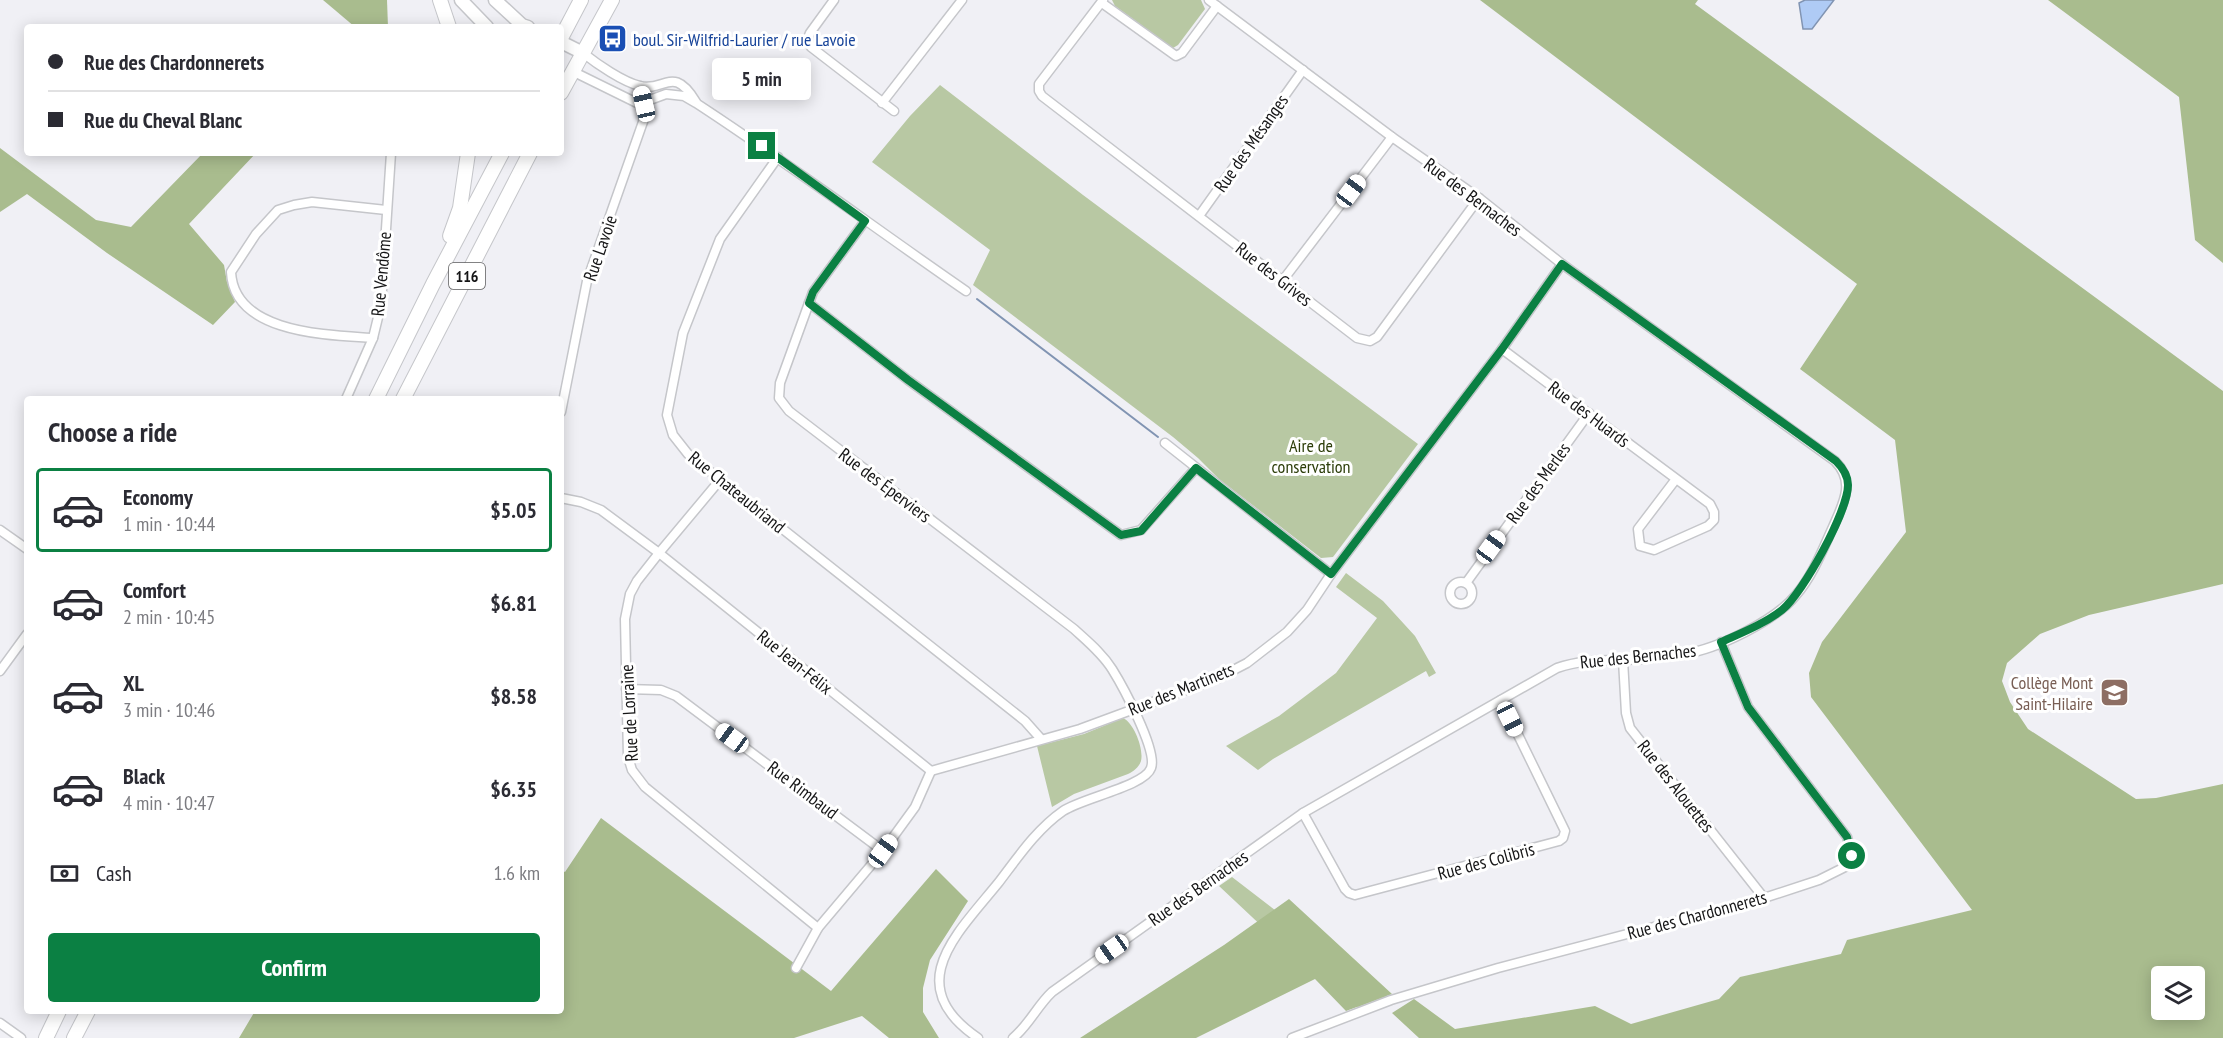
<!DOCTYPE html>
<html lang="en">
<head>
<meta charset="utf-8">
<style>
  body { margin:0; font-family:"PT Sans Narrow",sans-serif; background:#f2f2f3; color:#2b2b33; height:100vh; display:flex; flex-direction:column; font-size:22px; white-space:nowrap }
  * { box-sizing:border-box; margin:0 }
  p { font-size:20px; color:#7c7c81 }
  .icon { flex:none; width:33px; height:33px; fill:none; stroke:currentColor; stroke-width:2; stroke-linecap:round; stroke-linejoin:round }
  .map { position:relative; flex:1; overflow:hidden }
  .sheet { position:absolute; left:24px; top:396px; width:540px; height:618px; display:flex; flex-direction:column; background:#fff; border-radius:6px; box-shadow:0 3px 15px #0003 }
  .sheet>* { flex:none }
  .top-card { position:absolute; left:24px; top:24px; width:540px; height:132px; border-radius:6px; box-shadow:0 3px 15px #0003; display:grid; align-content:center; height:132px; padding:0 24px; background:#fff }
  .controls { position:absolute; left:2151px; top:966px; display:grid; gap:12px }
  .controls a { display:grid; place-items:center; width:54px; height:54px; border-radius:6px; background:#fff; box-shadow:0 3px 15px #0003; font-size:30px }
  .end { position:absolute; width:27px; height:27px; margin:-14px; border:8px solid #0b8043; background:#fff; box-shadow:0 0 0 3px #fff }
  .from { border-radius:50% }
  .bubble { position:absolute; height:42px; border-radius:6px; background:#fff; box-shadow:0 3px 15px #0003; font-size:20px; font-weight:600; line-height:42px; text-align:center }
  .car { position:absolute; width:18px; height:36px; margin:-18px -9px; border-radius:8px; box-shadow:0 0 4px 2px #0007; background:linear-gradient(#fff 24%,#345 0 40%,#fff 0 76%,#345 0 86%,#fff 0) }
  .top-card b { display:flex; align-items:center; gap:21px; height:57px; font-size:22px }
  .top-card b+b { border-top:2px solid #e1e1e2 }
  .top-card i { width:15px; height:15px; background:#2b2b33 }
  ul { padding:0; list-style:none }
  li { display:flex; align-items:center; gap:18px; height:84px; margin:0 12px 9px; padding:0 12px; border:3px solid transparent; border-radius:6px }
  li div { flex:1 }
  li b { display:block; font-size:22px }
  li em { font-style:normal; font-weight:600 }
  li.active { border-color:#0b8043 }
  li>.icon { width:54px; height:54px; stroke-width:1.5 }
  h2 { padding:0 24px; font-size:27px; line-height:72px }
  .pay { display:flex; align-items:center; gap:15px; height:66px; padding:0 24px; font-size:22px }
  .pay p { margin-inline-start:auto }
  .cta { display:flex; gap:12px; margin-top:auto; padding:12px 24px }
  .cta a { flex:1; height:69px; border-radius:6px; background:#0b8043; color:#fff; font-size:24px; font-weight:600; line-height:69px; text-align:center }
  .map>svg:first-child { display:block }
  .green { fill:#b8c8a3 }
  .forest { fill:#a9bc8e; fill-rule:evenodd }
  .water { fill:#afcbf5; stroke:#8194b2; stroke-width:1.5 }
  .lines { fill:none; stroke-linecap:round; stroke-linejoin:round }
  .stream { stroke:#8194b2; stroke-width:2 }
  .street-casing { stroke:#c5c6ca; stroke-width:11 }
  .secondary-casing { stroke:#c5c6ca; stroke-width:15 }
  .primary-casing { stroke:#c5c6ca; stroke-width:16 }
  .street { stroke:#fff; stroke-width:8 }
  .secondary { stroke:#fff; stroke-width:12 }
  .primary { stroke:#fff; stroke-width:14 }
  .route { stroke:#0b8043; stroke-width:8 }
  .labels { text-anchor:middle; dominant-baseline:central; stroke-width:6; stroke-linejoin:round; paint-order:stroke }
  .shield { fill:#fff; stroke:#5b5b5c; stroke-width:1.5 }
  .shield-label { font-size:16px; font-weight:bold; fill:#151516 }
  .transit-label { font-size:18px; fill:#164399; stroke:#fff; text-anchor:start }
  .street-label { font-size:18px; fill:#151516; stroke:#fff }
  .park-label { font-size:18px; fill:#2c3d09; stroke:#fff }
  .education-label { font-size:18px; fill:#785e54; stroke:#fff; text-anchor:end }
</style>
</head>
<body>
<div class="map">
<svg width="2223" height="1038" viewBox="0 0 2223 1038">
  <rect width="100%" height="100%" fill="#f0f0f5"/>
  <g class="green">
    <path d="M1112,0H1201L1205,9L1178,45L1173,48L1115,6Z"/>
    <path d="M940,85L1083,195L1418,444L1333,557L1321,558L1219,479L1198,458L1173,437L973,285L990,250L872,162L910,116Z"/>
    <path d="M1346,573L1383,601L1415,636L1436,673L1429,677L1426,671L1273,759L1258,770L1226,746L1279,716L1336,673L1377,618L1336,587Z"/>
    <path d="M1123,718C1134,723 1144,749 1141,761C1139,767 1134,771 1128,774L1074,794L1052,807L1037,746L1084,734Z"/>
    <path d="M1232,877L1387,996L1358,1007L1289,942L1282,945L1219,886Z"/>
  </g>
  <g class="forest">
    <path d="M323,0H387L388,27H355Z"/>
    <path d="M1480,0H1698L1695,4L2223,391V584L2089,615L2040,634L2007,663L2002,681L2010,702L2028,729L2136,799L2156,798L2223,784V1038H1419L1392,1013L1414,999L1455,1029L1595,1006L1631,1024L1719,999L1740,977L1841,954L1847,940L1972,910L1811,697L1809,673L1822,642L1906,532L1895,440L1800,369L1857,284ZM2162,976H2194V1010H2162Z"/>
    <path d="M2048,0H2223V263L2195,240L2179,97Z"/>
    <path d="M0,148L96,220L131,227L203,153H256L189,224L224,265L227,282L235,302L213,325L107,253L27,194L0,212Z"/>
    <path d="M601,818L831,991L936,869L968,901L930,960L923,988V1012L939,1038H889L862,1016L794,1038H239L255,1011H561V870L565,872Z"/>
    <path d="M1289,899L1392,994L1346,1011L1315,979L1196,1038H1080L1224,945Z"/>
  </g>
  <path class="water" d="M1805,0H1834L1812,29H1803L1799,3Z"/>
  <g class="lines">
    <path class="stream" d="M977,299L1158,437"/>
    <defs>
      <g id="street">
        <path d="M834,0L810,33L808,38L811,47L894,111"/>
        <path d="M1103,0L1039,84V91L1042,96L1357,338L1370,341L1377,337L1479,198"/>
        <path d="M1102,3L1176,56L1182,53L1217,6"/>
        <path d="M583,53C597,64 623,82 640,86C665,92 673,64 696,102"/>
        <path d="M574,72L639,104L666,94L684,96L696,103C788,163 876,229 966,291"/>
        <path d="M882,103L962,0"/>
        <path d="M778,157L720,239L683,333L667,415L673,435L688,454L1025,721L1041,739"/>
        <path d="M1199,216L1303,70"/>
        <path d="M865,221L813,292L780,383L779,398L789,411L1074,629C1087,641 1102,653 1112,669C1122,685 1158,751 1151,768C1145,786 1082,798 1063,811C1037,829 1018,857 999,882C957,934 900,985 978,1038"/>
        <path d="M1283,280L1392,137"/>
        <path d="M809,303L908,380L1121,535L1141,530L1196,468"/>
        <path d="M373,338C329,335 234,334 231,272L256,234L278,210L294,205L312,202L386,210"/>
        <path d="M1502,349L1710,504L1714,512V520L1708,526L1654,550L1640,546L1638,529L1676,479"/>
        <path d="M346,399L373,338L381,305L391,153"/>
        <path d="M561,412L587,281L644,119V104L640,86"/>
        <path d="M1165,443L1331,574"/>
        <path d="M720,480L659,553L637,581L630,594L625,619L628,757L632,770L645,787L818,928"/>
        <path d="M561,498L581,502L601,510L659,553L931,771"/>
        <path d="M0,530L27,549"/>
        <circle cx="1461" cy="593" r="11"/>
        <path d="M1466,583L1589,413"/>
        <path d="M1623,660L1626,713L1630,728L1764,898"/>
        <path d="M0,671L27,634"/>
        <path d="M626,689L661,690L676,696L883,851"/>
        <path d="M931,771L1080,729L1218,678L1247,663L1287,632L1307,610L1331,574L1502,349L1562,264"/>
        <path d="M1303,813L1345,889L1349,893L1355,895L1559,841L1563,838L1565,831L1501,700"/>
        <path d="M796,968L818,928L883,851L915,807L931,771"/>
        <path d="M0,1023L21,1038"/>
        <path d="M1013,1038C1029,1025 1037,1006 1052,992L1303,813L1557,668C1585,658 1614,661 1643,659C1657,657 1671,657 1684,654C1717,649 1775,621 1796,595C1813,575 1822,551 1833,527C1843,504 1856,482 1835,461L1562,264L1479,198L1392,137L1209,0"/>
        <path d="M1292,1038L1391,1000L1498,968L1764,898L1819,880L1847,866L1852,856L1847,837L1748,707L1721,642"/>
      </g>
      <g id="secondary">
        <path d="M461,0L487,27"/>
        <path d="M495,0L522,25L528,27"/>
        <path d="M561,42L583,53"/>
      </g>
      <g id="primary">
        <path d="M440,0L449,27"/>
        <path d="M561,38L581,0"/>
        <path d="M561,93L612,0"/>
        <path d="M450,236L460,208L468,153"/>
        <path d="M376,399L433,284L502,153"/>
        <path d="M403,399L530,153"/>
        <path d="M46,1038L59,1011"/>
        <path d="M74,1038L88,1011"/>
      </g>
    </defs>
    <use href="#street" class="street-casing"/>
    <use href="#secondary" class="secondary-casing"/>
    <use href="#primary" class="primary-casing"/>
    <use href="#street" class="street"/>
    <use href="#secondary" class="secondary"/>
    <use href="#primary" class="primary"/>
  </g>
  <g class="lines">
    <path class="route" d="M762,146L865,221L813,292L809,303L908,380L1121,535L1141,531L1196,468L1331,574L1502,349L1562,264L1836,461C1842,467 1848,475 1848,485C1848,511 1803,593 1782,610C1764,624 1741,633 1721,642L1748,707L1847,837L1852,856"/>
  </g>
  <defs>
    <symbol id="bus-square" viewBox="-11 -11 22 22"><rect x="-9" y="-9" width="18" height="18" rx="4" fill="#1a4fb4" stroke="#fff"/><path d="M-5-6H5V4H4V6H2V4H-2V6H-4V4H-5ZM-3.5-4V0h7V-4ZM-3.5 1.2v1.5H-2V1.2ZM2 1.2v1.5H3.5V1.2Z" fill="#fff"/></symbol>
    <symbol id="school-square" viewBox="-11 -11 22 22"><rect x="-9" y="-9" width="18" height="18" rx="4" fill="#8d6e63" stroke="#fff"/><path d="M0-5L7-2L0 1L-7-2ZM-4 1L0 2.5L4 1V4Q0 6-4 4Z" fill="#fff"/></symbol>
  </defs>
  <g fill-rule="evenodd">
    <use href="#bus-square" x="596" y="22" width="33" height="33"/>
    <use href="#school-square" x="2098" y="676" width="33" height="33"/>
  </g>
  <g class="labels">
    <rect class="shield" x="449" y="263" width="36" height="26" rx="4.5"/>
    <g class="shield-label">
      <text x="467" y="276">116</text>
    </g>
    <g class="transit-label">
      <text x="633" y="39">boul. Sir-Wilfrid-Laurier / rue Lavoie</text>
    </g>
    <g class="street-label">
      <text transform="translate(1251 143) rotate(-55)">Rue des Mésanges</text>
      <text transform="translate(1473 197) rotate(37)">Rue des Bernaches</text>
      <text transform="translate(600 248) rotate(-71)">Rue Lavoie</text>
      <text transform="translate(381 274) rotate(-85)">Rue Vendôme</text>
      <text transform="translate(1274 274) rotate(38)">Rue des Grives</text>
      <text transform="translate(1589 414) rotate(37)">Rue des Huards</text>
      <text transform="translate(1538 483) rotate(-54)">Rue des Merles</text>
      <text transform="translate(885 485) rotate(37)">Rue des Éperviers</text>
      <text transform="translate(737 492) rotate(39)">Rue Chateaubriand</text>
      <text transform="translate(1638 656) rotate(-6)">Rue des Bernaches</text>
      <text transform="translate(795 662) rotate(39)">Rue Jean-Félix</text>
      <text transform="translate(1181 689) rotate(-22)">Rue des Martinets</text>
      <text transform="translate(629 713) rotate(-93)">Rue de Lorraine</text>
      <text transform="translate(1676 786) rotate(52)">Rue des Alouettes</text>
      <text transform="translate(803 790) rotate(37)">Rue Rimbaud</text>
      <text transform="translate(1486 861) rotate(-15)">Rue des Colibris</text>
      <text transform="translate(1198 888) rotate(-35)">Rue des Bernaches</text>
      <text transform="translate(1697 915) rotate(-15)">Rue des Chardonnerets</text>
    </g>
    <g class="park-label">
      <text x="1311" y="445">Aire de<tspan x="1311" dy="21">conservation</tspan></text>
    </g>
    <g class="education-label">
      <text x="2093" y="682">Collège Mont<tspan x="2093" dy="21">Saint-Hilaire</tspan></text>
    </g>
  </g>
</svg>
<div class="controls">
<a><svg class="icon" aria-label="layers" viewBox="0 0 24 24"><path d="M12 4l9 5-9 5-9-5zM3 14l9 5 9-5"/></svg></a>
</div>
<i class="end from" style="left:1852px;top:856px"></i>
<i class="end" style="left:762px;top:146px"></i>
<div class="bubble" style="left:712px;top:58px;width:99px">5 min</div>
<i class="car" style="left:644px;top:104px;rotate:347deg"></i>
<i class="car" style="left:1351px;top:191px;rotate:37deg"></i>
<i class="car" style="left:1491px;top:547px;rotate:36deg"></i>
<i class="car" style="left:1510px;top:719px;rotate:154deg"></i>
<i class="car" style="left:732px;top:738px;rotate:306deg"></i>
<i class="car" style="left:883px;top:851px;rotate:36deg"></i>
<i class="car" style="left:1112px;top:949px;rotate:235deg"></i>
<div class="top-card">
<b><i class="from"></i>Rue des Chardonnerets</b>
<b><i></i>Rue du Cheval Blanc</b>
</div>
<section class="sheet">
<h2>Choose a ride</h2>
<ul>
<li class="active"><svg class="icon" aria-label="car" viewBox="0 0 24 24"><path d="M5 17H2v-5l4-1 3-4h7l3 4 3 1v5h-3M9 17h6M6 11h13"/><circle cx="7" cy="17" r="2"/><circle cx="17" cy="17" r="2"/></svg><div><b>Economy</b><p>1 min · 10:44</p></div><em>$5.05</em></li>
<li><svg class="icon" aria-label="car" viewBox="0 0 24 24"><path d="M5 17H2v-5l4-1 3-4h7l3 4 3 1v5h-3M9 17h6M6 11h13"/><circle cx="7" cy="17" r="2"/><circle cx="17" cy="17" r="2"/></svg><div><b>Comfort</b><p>2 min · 10:45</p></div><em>$6.81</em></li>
<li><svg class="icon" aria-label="car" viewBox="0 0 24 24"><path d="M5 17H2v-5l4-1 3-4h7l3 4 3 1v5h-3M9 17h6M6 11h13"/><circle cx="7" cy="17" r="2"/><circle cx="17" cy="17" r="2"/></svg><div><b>XL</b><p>3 min · 10:46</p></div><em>$8.58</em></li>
<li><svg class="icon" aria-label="car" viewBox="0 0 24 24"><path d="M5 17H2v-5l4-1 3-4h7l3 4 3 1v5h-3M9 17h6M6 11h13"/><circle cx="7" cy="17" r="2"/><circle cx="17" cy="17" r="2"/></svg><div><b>Black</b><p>4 min · 10:47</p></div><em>$6.35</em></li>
</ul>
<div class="pay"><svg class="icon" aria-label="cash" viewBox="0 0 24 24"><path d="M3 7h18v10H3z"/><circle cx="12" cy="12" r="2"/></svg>Cash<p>1.6 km</p></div>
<div class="cta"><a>Confirm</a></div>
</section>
</div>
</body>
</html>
